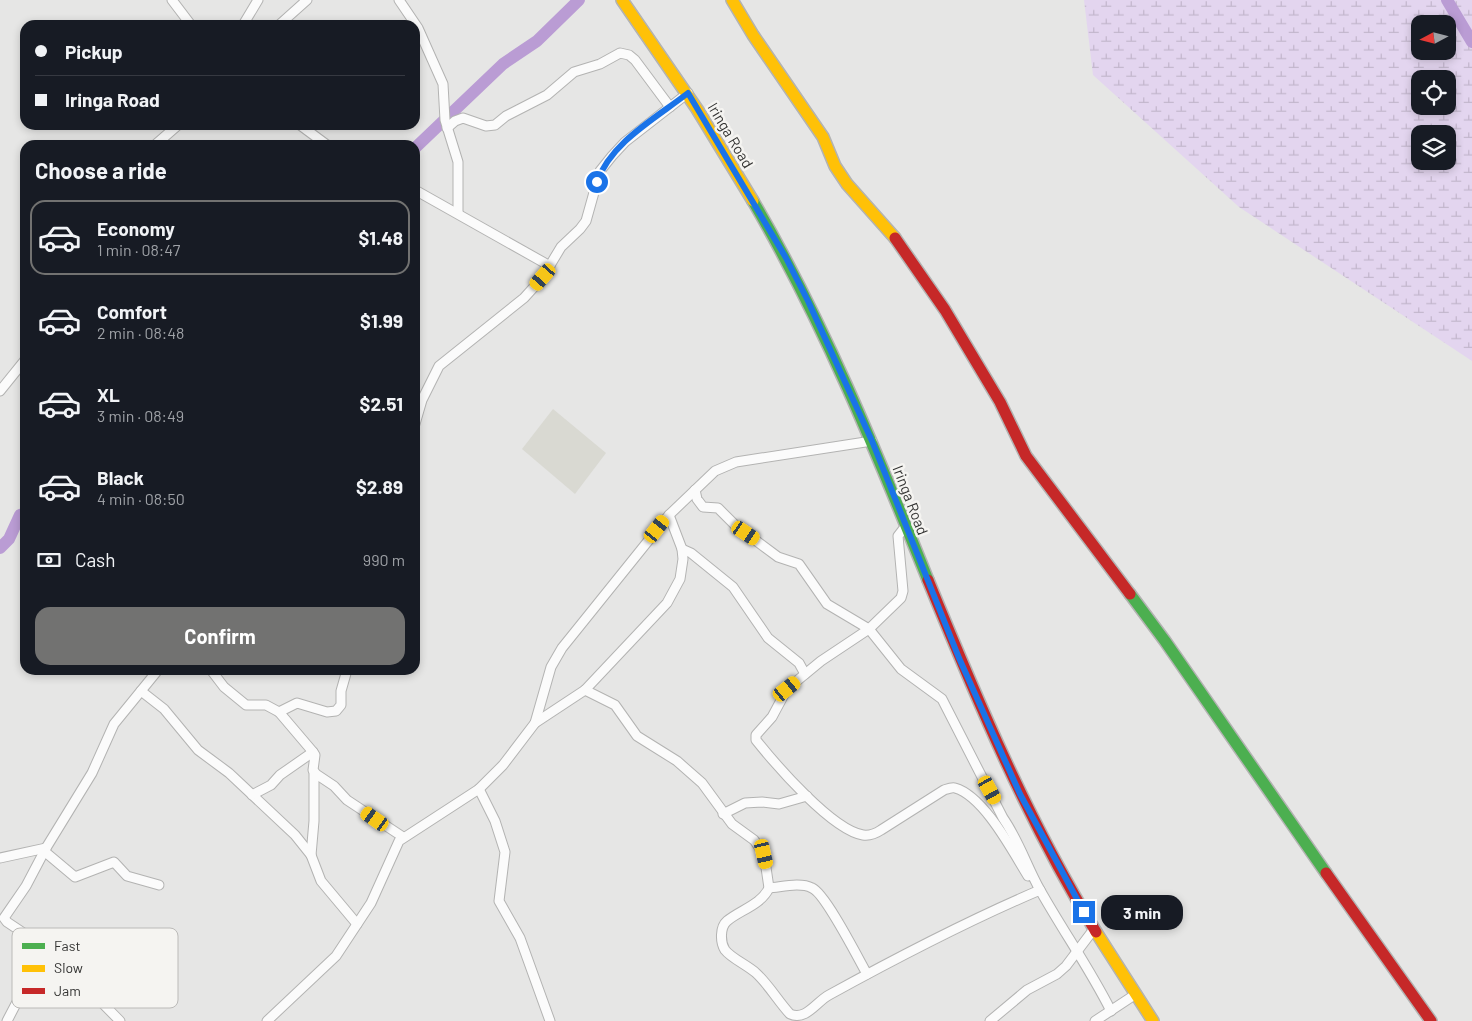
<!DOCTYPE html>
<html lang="en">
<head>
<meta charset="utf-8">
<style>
  body { margin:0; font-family:Barlow,sans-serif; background:#20242c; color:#f1f3f6; height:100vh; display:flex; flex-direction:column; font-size:19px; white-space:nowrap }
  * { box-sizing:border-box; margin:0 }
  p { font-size:16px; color:#9ea1a6 }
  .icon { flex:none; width:28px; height:28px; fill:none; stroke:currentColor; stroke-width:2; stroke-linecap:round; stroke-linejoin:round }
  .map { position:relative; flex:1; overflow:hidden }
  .details { position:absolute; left:20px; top:140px; width:400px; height:535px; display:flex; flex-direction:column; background:#171b24; border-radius:15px; box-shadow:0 2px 8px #0003 }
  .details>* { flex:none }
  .banner { position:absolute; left:20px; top:20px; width:400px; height:110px; border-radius:15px; box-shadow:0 2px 8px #0003; display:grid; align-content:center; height:110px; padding:0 15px; background:#171b24 }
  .needle { width:32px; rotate:263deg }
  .buttons { position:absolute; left:1411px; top:15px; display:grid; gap:10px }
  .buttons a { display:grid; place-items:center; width:45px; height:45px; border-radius:10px; background:#171b24; box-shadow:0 2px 8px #0003; font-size:25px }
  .end { position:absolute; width:22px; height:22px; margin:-11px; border:6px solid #1a73e8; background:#fff; box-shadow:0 0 0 2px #fff }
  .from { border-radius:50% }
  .bubble { position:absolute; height:35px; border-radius:15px; background:#171b24; box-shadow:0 2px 8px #0003; font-size:16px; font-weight:700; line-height:35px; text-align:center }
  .car { position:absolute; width:15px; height:30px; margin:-15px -8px; border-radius:6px; box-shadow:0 0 4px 1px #0007; background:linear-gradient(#f5c518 24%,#345 0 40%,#f5c518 0 76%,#345 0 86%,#f5c518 0) }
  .banner b { display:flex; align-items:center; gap:18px; height:48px; font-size:19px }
  .banner b+b { border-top:1px solid #363941 }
  .banner i { width:12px; height:12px; background:#f1f3f6 }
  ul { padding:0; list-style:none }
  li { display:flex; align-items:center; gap:15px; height:75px; margin:0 10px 8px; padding:0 5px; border:2px solid transparent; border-radius:15px }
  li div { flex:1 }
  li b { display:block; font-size:19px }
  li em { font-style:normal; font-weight:700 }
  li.selected { border-color:#727271 }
  li>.icon { width:45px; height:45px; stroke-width:1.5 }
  h2 { padding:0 15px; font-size:22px; line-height:60px }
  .pay { display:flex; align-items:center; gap:12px; height:55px; padding:0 15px; font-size:19px }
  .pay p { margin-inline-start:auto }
  .primary-button { display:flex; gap:10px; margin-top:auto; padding:10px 15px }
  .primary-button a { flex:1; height:58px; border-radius:15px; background:#727271; color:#fff; font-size:20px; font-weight:700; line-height:58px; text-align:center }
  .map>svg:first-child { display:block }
  .built { fill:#d9d9d2 }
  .wetland { fill:url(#wetland-marsh); fill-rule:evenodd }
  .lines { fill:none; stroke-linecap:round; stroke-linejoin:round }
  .river { stroke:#ba9cd4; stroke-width:12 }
  .street-casing { stroke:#b3b3b2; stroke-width:11 }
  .fast-casing { stroke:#b3b3b2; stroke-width:14 }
  .slow-casing { stroke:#b3b3b2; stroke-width:14 }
  .jam-casing { stroke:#b3b3b2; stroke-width:14 }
  .street { stroke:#fbfbfb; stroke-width:9 }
  .fast { stroke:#4caf50; stroke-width:11 }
  .slow { stroke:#ffc107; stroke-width:11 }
  .jam { stroke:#c62828; stroke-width:11 }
  .route { stroke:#1a73e8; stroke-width:6 }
  .labels { text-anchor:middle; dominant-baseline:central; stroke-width:5; stroke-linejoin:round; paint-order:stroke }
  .street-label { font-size:15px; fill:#333332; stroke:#f5f4f1 }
  .key { fill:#f5f4f1; stroke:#bbbab8; stroke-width:1 }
  .key-label { font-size:14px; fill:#333332 }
</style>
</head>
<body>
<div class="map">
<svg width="1472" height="1021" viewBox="0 0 1472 1021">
  <defs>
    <pattern id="wetland-marsh" width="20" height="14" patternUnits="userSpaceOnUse" patternTransform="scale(1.25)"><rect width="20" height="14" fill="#e3d5ef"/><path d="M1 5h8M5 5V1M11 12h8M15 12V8" fill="none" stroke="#c3b7cd"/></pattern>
  </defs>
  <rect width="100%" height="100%" fill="#e6e6e5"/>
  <path class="built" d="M553,409L606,453L575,494L522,449Z"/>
  <path class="wetland" d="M1084,0H1472V361L1239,207L1093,75ZM1420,24H1448V51H1420ZM1420,79H1448V106H1420ZM1420,134H1448V161H1420Z"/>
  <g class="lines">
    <g class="river">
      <path d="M1447,0L1472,42"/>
      <path d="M415,148L503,64L537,41L579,0"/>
      <path d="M0,548L9,539L20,515L25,514"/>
    </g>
    <defs>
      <g id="street">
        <path d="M172,0L191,25"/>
        <path d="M399,0L418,28L443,84L445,120L458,162V213"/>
        <path d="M243,25L258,0"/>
        <path d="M279,25L307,0"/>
        <path d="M300,125L327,145"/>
        <path d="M447,128L455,121L463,118L486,126L495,125L506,116L547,95L574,72L600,64L620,53L629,55L635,60L670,107"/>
        <path d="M155,145L178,125"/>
        <path d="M415,190L550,266"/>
        <path d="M0,391L25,360"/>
        <path d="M415,424L422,400L439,366L524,298L543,277L561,247L580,229L586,221L600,171L612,156L625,142L688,93"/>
        <path d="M695,490L697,499L703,507L718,508L735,525L778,557L799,564L827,604L869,629L901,669L942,699L1003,818C1019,841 1027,867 1040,890C1063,931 1090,969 1111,1011"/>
        <path d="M905,527L898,536L903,591L901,598L869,629L821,661L787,689L772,717L756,735V740C776,765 832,830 863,835C870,836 875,834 881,830L944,790C947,789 952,787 955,788C984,796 1013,852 1028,876"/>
        <path d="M682,549L691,553L733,587L768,638L799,663L805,674"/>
        <path d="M211,670L224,687L246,705H266L279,712L313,752L315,755L313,770L316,774L334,786L347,800L403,837"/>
        <path d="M585,690L615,705L637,736L677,761L702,783L732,824L754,840L764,854L769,888C761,905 740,910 727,921C720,927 720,942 725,950C731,958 747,965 756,973C769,985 778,1001 790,1014C806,1021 816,1002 829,995C898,957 967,921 1040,890"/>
        <path d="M141,691L164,709L198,750L229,773L295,835L311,855L321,881L357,924"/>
        <path d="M279,712L297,703L327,712L336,711L341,705V691L347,670"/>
        <path d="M535,723L551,667L562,648L669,515L715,471L736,462L872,441"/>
        <path d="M479,789L495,821L505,852L499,901L520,938L550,1021"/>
        <path d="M252,795L271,785L280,775L313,752"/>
        <path d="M723,814L745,803L762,802L779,804L807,796"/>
        <path d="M44,851L75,877L114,862L127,876L159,885"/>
        <path d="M311,855L314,821V772"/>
        <path d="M0,858L46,848"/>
        <path d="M769,888C782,887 800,882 812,888C825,893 858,958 867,974"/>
        <path d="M7,1021L19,998L52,952"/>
        <path d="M120,1021L52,952L7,922L4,918L26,886L46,848L92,773L114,724L158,670"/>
        <path d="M267,1021L336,956L371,903L399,841L479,789L503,765L535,723L585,690L667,603L680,579L683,559L682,549L669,515"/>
        <path d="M990,1021L1027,990L1057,974L1066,966L1094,929"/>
        <path d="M1095,1021L1136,994"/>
      </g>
      <g id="fast">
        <path d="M753,201C823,321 876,451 928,580"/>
        <path d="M1130,594L1165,641L1326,873"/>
      </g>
      <g id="slow">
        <path d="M622,0L697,109L753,201"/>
        <path d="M732,0L753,35L823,137L835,166L847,184L895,238"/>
        <path d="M1096,932L1153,1021"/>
      </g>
      <g id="jam">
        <path d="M895,238L945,310L1000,402L1026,456L1130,594"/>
        <path d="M928,580C978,702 1027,819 1096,932"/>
        <path d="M1326,873L1431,1021"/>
      </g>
    </defs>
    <use href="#street" class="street-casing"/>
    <use href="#fast" class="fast-casing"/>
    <use href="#slow" class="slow-casing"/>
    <use href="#jam" class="jam-casing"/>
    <use href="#street" class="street"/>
    <use href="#fast" class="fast"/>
    <use href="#slow" class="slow"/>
    <use href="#jam" class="jam"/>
  </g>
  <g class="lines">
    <path class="route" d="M597,182C611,142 656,118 688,93L786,258L808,301L872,441L959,658L1020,794L1084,912"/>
  </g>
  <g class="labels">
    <g class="street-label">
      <text transform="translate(731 135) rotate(59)">Iringa Road</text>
      <text transform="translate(911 500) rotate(69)">Iringa Road</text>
    </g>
  </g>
  <rect x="12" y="928" width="166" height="80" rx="8" class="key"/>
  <rect x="22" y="943" width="23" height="6" fill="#4caf50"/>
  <rect x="22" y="965" width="23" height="7" fill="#ffc107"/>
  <rect x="22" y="988" width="23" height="6" fill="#c62828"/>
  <g class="key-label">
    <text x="54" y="951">Fast</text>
    <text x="54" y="973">Slow</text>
    <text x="54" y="996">Jam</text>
  </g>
</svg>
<div class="buttons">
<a><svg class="needle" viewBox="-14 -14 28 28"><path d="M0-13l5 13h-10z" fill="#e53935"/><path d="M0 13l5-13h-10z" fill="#9ea1a6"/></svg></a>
<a><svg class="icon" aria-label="locate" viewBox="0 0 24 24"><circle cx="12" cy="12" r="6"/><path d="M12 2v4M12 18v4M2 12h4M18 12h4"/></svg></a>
<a><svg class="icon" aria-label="layers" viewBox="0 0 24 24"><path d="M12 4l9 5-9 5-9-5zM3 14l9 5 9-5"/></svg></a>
</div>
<i class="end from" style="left:597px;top:182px"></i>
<i class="end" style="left:1084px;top:912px"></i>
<div class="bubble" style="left:1101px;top:895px;width:82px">3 min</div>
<i class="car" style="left:543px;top:277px;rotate:221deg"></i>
<i class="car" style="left:657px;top:529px;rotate:38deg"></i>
<i class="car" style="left:746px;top:533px;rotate:124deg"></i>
<i class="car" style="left:787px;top:689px;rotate:51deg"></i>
<i class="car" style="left:990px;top:790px;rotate:151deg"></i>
<i class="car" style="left:375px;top:819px;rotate:305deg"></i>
<i class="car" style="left:764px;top:854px;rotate:167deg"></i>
<div class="banner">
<b><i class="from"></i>Pickup</b>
<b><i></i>Iringa Road</b>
</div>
<section class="details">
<h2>Choose a ride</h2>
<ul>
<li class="selected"><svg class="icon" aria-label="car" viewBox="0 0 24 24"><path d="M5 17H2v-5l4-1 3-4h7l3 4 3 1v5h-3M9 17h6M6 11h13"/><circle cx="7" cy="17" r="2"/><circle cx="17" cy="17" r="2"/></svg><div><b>Economy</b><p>1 min · 08:47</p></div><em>$1.48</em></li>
<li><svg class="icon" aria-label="car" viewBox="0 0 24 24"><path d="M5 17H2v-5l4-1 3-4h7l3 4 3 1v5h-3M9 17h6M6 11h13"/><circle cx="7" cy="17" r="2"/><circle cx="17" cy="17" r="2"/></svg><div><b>Comfort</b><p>2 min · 08:48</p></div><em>$1.99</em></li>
<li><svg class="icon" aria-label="car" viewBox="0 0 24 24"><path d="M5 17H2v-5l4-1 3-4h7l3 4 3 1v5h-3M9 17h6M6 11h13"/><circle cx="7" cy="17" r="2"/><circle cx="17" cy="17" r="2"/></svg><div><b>XL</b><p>3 min · 08:49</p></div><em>$2.51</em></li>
<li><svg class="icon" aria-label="car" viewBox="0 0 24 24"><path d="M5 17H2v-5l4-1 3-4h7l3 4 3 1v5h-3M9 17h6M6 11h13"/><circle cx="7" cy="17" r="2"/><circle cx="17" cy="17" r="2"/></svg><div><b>Black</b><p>4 min · 08:50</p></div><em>$2.89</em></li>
</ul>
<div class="pay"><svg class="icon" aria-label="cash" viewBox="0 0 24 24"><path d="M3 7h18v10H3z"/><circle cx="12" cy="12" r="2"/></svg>Cash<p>990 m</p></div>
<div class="primary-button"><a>Confirm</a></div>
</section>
</div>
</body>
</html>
